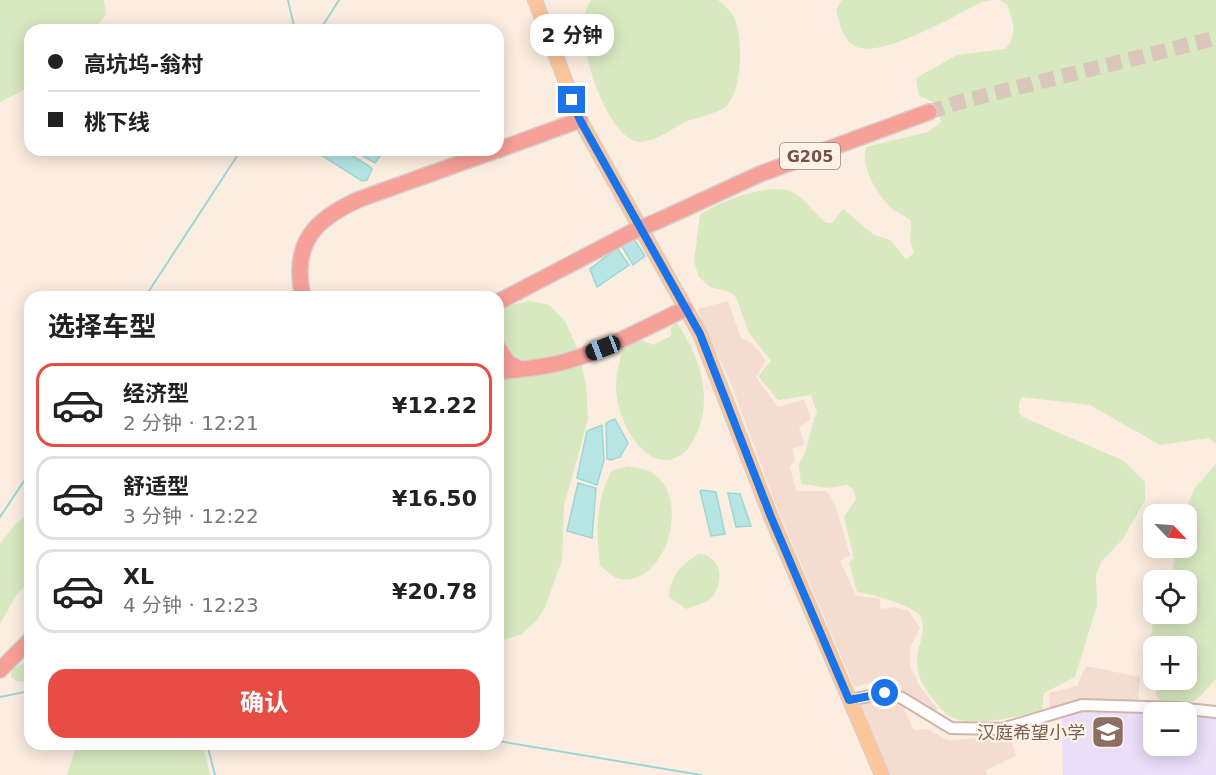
<!DOCTYPE html>
<html lang="zh">
<head>
<meta charset="utf-8">
<style>
  body { margin:0; font-family:"DejaVu Sans","Noto Sans SC",sans-serif; background:#f2f2f2; color:#222; height:100vh; display:flex; flex-direction:column; font-size:22px; white-space:nowrap }
  * { box-sizing:border-box; margin:0 }
  p { font-size:20px; color:#767676 }
  .icon { flex:none; width:33px; height:33px; fill:none; stroke:currentColor; stroke-width:2; stroke-linecap:round; stroke-linejoin:round }
  .map { position:relative; flex:1; overflow:hidden }
  .panel { position:absolute; left:24px; top:291px; width:480px; height:459px; display:flex; flex-direction:column; background:#fff; border-radius:18px; box-shadow:0 3px 15px #0003 }
  .panel>* { flex:none }
  .banner { position:absolute; left:24px; top:24px; width:480px; height:132px; border-radius:18px; box-shadow:0 3px 15px #0003; display:grid; align-content:center; height:132px; padding:0 24px; background:#fff }
  .needle { width:39px; rotate:115deg }
  .controls { position:absolute; left:1143px; top:504px; display:grid; gap:12px }
  .controls a { display:grid; place-items:center; width:54px; height:54px; border-radius:12px; background:#fff; box-shadow:0 3px 15px #0003; font-size:30px }
  .end { position:absolute; width:27px; height:27px; margin:-14px; border:8px solid #1a73e8; background:#fff; box-shadow:0 0 0 3px #fff }
  .from { border-radius:50% }
  .bubble { position:absolute; height:42px; border-radius:18px; background:#fff; box-shadow:0 3px 15px #0003; font-size:20px; font-weight:700; line-height:42px; text-align:center }
  .car { position:absolute; width:18px; height:36px; margin:-18px -9px; border-radius:8px; box-shadow:0 0 4px 2px #0007; background:linear-gradient(#222 24%,#8ab4d8 0 40%,#222 0 76%,#8ab4d8 0 86%,#222 0) }
  .banner b { display:flex; align-items:center; gap:21px; height:57px; font-size:22px }
  .banner b+b { border-top:2px solid #e0e0e0 }
  .banner i { width:15px; height:15px; background:#222 }
  ul { padding:0; list-style:none }
  li { display:flex; align-items:center; gap:18px; height:84px; margin:0 12px 9px; padding:0 12px; border:3px solid #e0e0e0; border-radius:18px }
  li div { flex:1 }
  li b { display:block; font-size:22px }
  li em { font-style:normal; font-weight:700 }
  li.selected { border-color:#e74d45 }
  li>.icon { width:54px; height:54px; stroke-width:1.5 }
  h2 { padding:0 24px; font-size:27px; line-height:72px }
  .cta { display:flex; gap:12px; margin-top:auto; padding:12px 24px }
  .cta a { flex:1; height:69px; border-radius:18px; background:#e74d45; color:#fff; font-size:24px; font-weight:700; line-height:69px; text-align:center }
  .map>svg:first-child { display:block }
  .residential { fill:#f4ddd0 }
  .education { fill:#eadef8 }
  .green { fill:#d8e9c0 }
  .water { fill:#b6e5e4; stroke:#9cd7d6; stroke-width:1.5 }
  .lines { fill:none; stroke-linecap:round; stroke-linejoin:round }
  .stream { stroke:#9cd7d6; stroke-width:2 }
  .highway-tunnel { stroke:#dac6bb; stroke-width:15; stroke-dasharray:15 8; stroke-linecap:butt }
  .minor-casing { stroke:#cfb5ab; stroke-width:14 }
  .major-casing { stroke:#d8cecc; stroke-width:16 }
  .highway-casing { stroke:#d8cecc; stroke-width:18 }
  .minor { stroke:#fff; stroke-width:10 }
  .major { stroke:#fbc699; stroke-width:14 }
  .highway { stroke:#f7a097; stroke-width:15 }
  .highway-bridge-casing { stroke:#d8cecc; stroke-width:18; stroke-linecap:butt }
  .highway-bridge { stroke:#f7a097; stroke-width:15 }
  .route { stroke:#1a73e8; stroke-width:8 }
  .labels { text-anchor:middle; dominant-baseline:central; stroke-width:4.5; stroke-linejoin:round; paint-order:stroke }
  .shield { fill:#fff2e7; stroke:#9d8178; stroke-width:1.5 }
  .shield-label { font-size:16px; font-weight:bold; fill:#735048 }
  .education-label { font-size:18px; fill:#785e54; stroke:#fff2e7; text-anchor:end }
</style>
</head>
<body>
<div class="map">
<svg width="1216" height="775" viewBox="0 0 1216 775">
  <rect width="100%" height="100%" fill="#fcede1"/>
  <g class="residential">
    <path d="M728,301L741,338L752,343L766,361L756,377L778,407L804,399L811,419L799,427L805,445L792,449L795,460L790,467L796,491H827L836,508L850,555L840,561L856,596L879,598L881,609L893,607L908,610L920,628L910,648V666L919,685L938,709L931,714L902,691L878,681L854,687L777,508L729,378L705,331L698,309Z"/>
    <path d="M1086,666L1140,677L1138,705L1074,704L1050,709L1049,693L1077,686Z"/>
    <path d="M874,698H899L914,730L927,729L950,741L1010,734L1016,756L986,770L987,775H891L859,703Z"/>
  </g>
  <path class="education" d="M1075,712L1153,713L1154,746H1186L1187,714L1216,717V775H1063L1062,718Z"/>
  <g class="green">
    <path d="M0,0H104L106,15L93,30H30V87L0,102Z"/>
    <path d="M591,0H718C726,7 735,14 737,25C742,47 742,86 728,104C720,114 695,117 683,123C670,130 656,141 641,142C617,142 598,94 592,75C586,54 578,19 591,0Z"/>
    <path d="M842,0H993L982,2C956,15 887,55 860,48C843,43 840,25 836,10Z"/>
    <path d="M999,0H1216V444L1208,438L1160,445L1090,405L1022,397L1019,403V413L1023,417L1124,461L1145,482V500L1123,539L1101,562L1096,576L1097,605L1075,677L1044,693L1042,710C1017,716 971,730 947,715C942,711 937,703 932,698C923,686 917,676 917,661C917,646 928,629 920,616C914,606 870,593 857,592L849,563L854,558L844,517L856,499L853,489L847,485L829,488L801,484L799,464C810,447 808,431 817,413L811,395L778,400L758,376L771,361L749,333L736,297L730,292L710,287L699,277L694,262L700,215C717,202 770,182 792,192C804,197 816,215 826,223H832L843,209L874,235L890,240L906,259L914,253L910,239L911,222C905,214 898,214 891,208C877,195 860,166 866,147L928,132L941,122L936,103L919,96L916,78L957,55L1005,49C1019,33 1013,22 1007,4Z"/>
    <path d="M530,301L549,305L565,321L578,350L586,384L588,419L564,506L562,560L545,607L537,620L522,634L498,642V312L507,306Z"/>
    <path d="M676,321C699,355 715,399 695,437C690,447 685,455 673,459C640,468 617,416 616,390C616,374 620,359 624,344L638,338L653,345L671,336V328Z"/>
    <path d="M1216,464V679C1209,686 1203,695 1195,700C1187,706 1165,708 1159,699C1155,694 1155,685 1154,680H1186V646H1154L1153,674L1149,649L1154,614H1186V580H1171L1176,548H1186V514H1184L1194,489Z"/>
    <path d="M629,466C636,468 645,469 651,472C693,496 666,588 619,579C613,577 606,570 600,566C596,528 595,506 611,471Z"/>
    <path d="M30,514V581L17,594L0,624V544L16,523Z"/>
    <path d="M698,554C720,554 726,581 712,597C705,604 694,606 686,609L669,597C670,575 681,566 698,554Z"/>
    <path d="M30,660V682L16,681L11,677L12,669Z"/>
    <path d="M77,744H203L210,775H67Z"/>
  </g>
  <g class="water">
    <path d="M313,150H343L369,166L372,169L367,180L362,181Z"/>
    <path d="M353,150H384L375,163Z"/>
    <path d="M632,236L645,256L633,265L621,245Z"/>
    <path d="M617,248L629,265L597,287L590,269Z"/>
    <path d="M615,419L628,443L620,457L611,460L607,459L606,423Z"/>
    <path d="M602,425L604,460L597,485L577,478L587,431Z"/>
    <path d="M578,483L596,488L592,538L567,531Z"/>
    <path d="M702,490L716,492L725,534L711,536L700,491Z"/>
    <path d="M728,493L740,494L751,526L736,527Z"/>
  </g>
  <g class="lines">
    <g class="stream">
      <path d="M288,0L295,30"/>
      <path d="M320,30L339,0"/>
      <path d="M145,297L241,150"/>
      <path d="M0,517L30,472"/>
      <path d="M0,697L30,691"/>
      <path d="M498,741L701,775"/>
      <path d="M207,744L215,775"/>
    </g>
    <path class="highway-tunnel" d="M929,112L963,101L1216,38"/>
    <defs>
      <path id="minor" d="M849,700L885,693L902,698L951,728L1002,729L1082,705L1177,708L1216,712"/>
      <path id="major" d="M535,0L580,120L700,334L771,517L882,775"/>
      <g id="highway">
        <path d="M498,150L580,120"/>
        <path d="M660,220L760,174L929,112"/>
        <path d="M303,297C291,244 314,219 360,199L497,150"/>
        <path d="M498,302L634,231"/>
        <path d="M498,348L508,363L520,369"/>
        <path d="M498,372C521,369 544,368 567,361C608,349 646,327 685,309"/>
        <path d="M0,670L30,640"/>
      </g>
    </defs>
    <use href="#minor" class="minor-casing"/>
    <use href="#major" class="major-casing"/>
    <use href="#highway" class="highway-casing"/>
    <use href="#minor" class="minor"/>
    <use href="#major" class="major"/>
    <use href="#highway" class="highway"/>
    <defs>
      <path id="highway-bridge" d="M634,231L660,220"/>
    </defs>
    <use href="#highway-bridge" class="highway-bridge-casing"/>
    <use href="#highway-bridge" class="highway-bridge"/>
  </g>
  <g class="lines">
    <path class="route" d="M572,100L580,120L700,334L771,517L849,700L885,693"/>
  </g>
  <defs>
    <symbol id="school-square" viewBox="-11 -11 22 22"><rect x="-9" y="-9" width="18" height="18" rx="4" fill="#8d6e63" stroke="#fff2e7"/><path d="M0-5L7-2L0 1L-7-2ZM-4 1L0 2.5L4 1V4Q0 6-4 4Z" fill="#fff"/></symbol>
  </defs>
  <g fill-rule="evenodd">
    <use href="#school-square" x="1089" y="713" width="38" height="38"/>
  </g>
  <g class="labels">
    <rect class="shield" x="780" y="143" width="60" height="26" rx="4.5"/>
    <g class="shield-label">
      <text x="810" y="156">G205</text>
    </g>
    <g class="education-label">
      <text x="1085" y="732">汉庭希望小学</text>
    </g>
  </g>
</svg>
<div class="controls">
<a><svg class="needle" viewBox="-14 -14 28 28"><path d="M0-13l5 13h-10z" fill="#e53935"/><path d="M0 13l5-13h-10z" fill="#767676"/></svg></a>
<a><svg class="icon" aria-label="locate" viewBox="0 0 24 24"><circle cx="12" cy="12" r="6"/><path d="M12 2v4M12 18v4M2 12h4M18 12h4"/></svg></a>
<a>+</a>
<a>−</a>
</div>
<i class="end from" style="left:885px;top:693px"></i>
<i class="end" style="left:572px;top:100px"></i>
<div class="bubble" style="left:530px;top:14px;width:84px">2 分钟</div>
<i class="car" style="left:603px;top:348px;rotate:249deg"></i>
<div class="banner">
<b><i class="from"></i>高坑坞-翁村</b>
<b><i></i>桃下线</b>
</div>
<section class="panel">
<h2>选择车型</h2>
<ul>
<li class="selected"><svg class="icon" aria-label="car" viewBox="0 0 24 24"><path d="M5 17H2v-5l4-1 3-4h7l3 4 3 1v5h-3M9 17h6M6 11h13"/><circle cx="7" cy="17" r="2"/><circle cx="17" cy="17" r="2"/></svg><div><b>经济型</b><p>2 分钟 · 12:21</p></div><em>¥12.22</em></li>
<li><svg class="icon" aria-label="car" viewBox="0 0 24 24"><path d="M5 17H2v-5l4-1 3-4h7l3 4 3 1v5h-3M9 17h6M6 11h13"/><circle cx="7" cy="17" r="2"/><circle cx="17" cy="17" r="2"/></svg><div><b>舒适型</b><p>3 分钟 · 12:22</p></div><em>¥16.50</em></li>
<li><svg class="icon" aria-label="car" viewBox="0 0 24 24"><path d="M5 17H2v-5l4-1 3-4h7l3 4 3 1v5h-3M9 17h6M6 11h13"/><circle cx="7" cy="17" r="2"/><circle cx="17" cy="17" r="2"/></svg><div><b>XL</b><p>4 分钟 · 12:23</p></div><em>¥20.78</em></li>
</ul>
<div class="cta"><a>确认</a></div>
</section>
</div>
</body>
</html>
